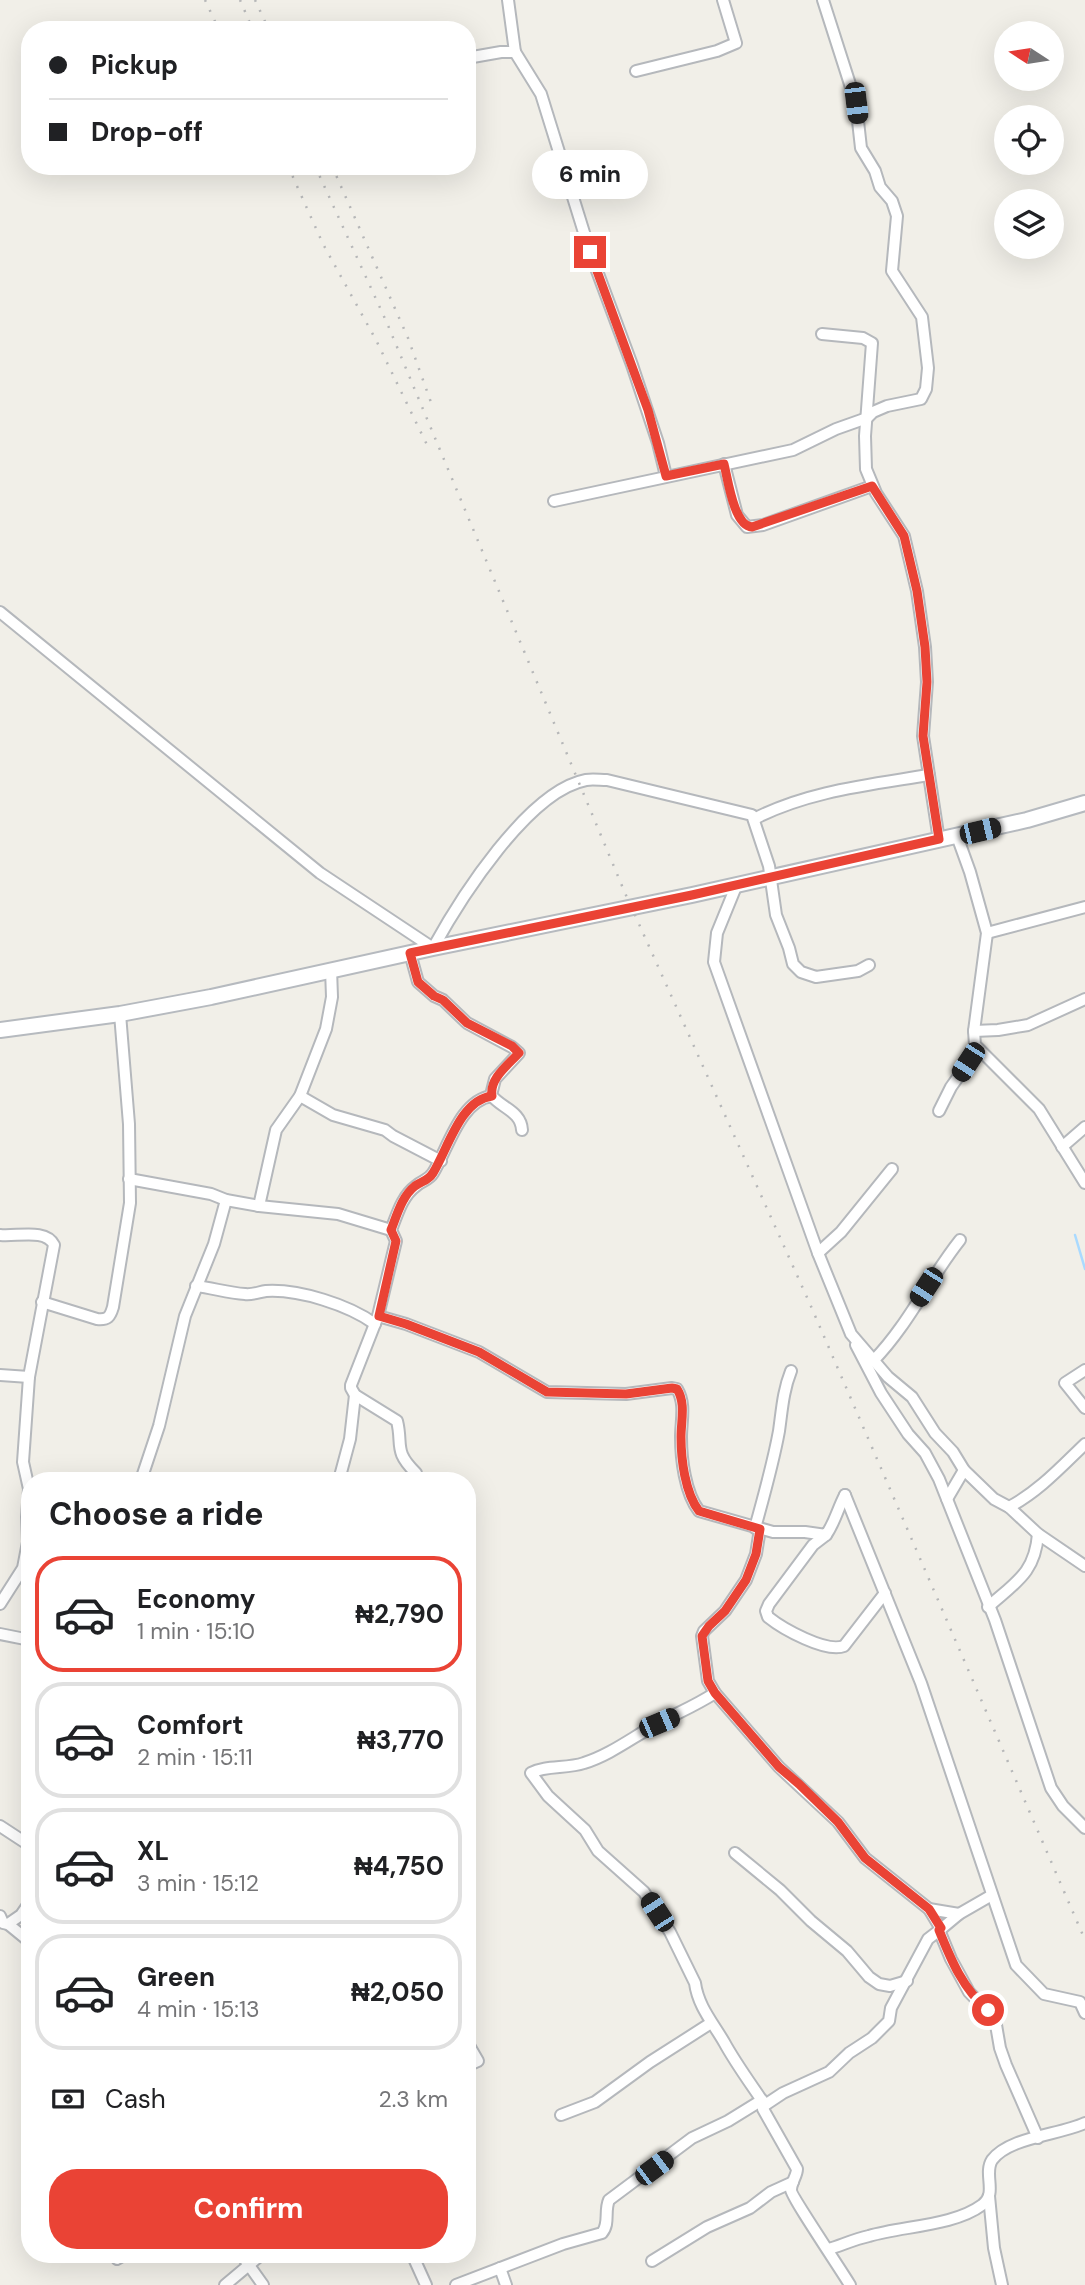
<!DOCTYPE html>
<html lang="en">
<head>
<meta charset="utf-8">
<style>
  body { margin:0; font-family:"DM Sans",sans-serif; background:#f2f2f2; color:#202124; height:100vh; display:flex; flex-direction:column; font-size:26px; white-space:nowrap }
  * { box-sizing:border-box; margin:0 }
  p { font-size:23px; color:#757577 }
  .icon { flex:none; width:38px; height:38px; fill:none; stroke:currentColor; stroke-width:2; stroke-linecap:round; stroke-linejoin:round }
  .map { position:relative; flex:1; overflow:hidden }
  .sheet { position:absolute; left:21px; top:1472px; width:455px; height:791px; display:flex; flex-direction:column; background:#fff; border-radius:28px; box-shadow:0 7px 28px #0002 }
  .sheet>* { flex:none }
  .hud { position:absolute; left:21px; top:21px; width:455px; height:154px; border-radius:28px; box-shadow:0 7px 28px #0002; display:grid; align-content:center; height:154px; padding:0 28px; background:#fff }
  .needle { width:46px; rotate:282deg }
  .controls { position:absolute; left:994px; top:21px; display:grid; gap:14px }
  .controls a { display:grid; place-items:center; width:70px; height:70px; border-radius:50%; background:#fff; box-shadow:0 7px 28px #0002; font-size:35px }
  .end { position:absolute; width:32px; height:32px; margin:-16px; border:9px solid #ea4335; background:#fff; box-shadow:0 0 0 4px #fff }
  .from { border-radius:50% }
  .bubble { position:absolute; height:49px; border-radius:24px; background:#fff; box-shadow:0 7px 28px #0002; font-size:23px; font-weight:700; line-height:49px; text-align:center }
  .car { position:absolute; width:21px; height:42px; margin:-21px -10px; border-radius:9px; box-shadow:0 0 5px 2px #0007; background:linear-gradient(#222 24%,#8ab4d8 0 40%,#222 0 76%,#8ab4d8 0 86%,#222 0) }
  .hud b { display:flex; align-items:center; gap:24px; height:66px; font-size:26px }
  .hud b+b { border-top:2px solid #e0e0e0 }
  .hud i { width:18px; height:18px; background:#202124 }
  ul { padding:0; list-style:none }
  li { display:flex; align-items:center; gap:21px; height:116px; margin:0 14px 10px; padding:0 14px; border:4px solid #e0e0e0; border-radius:28px }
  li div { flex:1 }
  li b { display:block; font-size:26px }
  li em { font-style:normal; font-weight:700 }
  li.active { border-color:#ea4335 }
  li>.icon { width:63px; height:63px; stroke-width:1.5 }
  h2 { padding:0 28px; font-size:32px; line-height:84px }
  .pay { display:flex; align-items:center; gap:18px; height:77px; padding:0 28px; font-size:26px }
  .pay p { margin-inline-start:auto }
  .cta { display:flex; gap:14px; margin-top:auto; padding:14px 28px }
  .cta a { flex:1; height:80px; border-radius:28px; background:#ea4335; color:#fff; font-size:28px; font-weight:700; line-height:80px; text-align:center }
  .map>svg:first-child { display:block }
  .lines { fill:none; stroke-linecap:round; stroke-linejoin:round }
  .stream { stroke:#aadaff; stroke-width:2.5 }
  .minor-casing { stroke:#b5b8bc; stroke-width:14 }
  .secondary-casing { stroke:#b6babf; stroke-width:18 }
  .minor { stroke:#fff; stroke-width:10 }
  .secondary { stroke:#fff; stroke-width:14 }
  .rail { stroke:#b6b7b8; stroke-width:2.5; stroke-dasharray:2 9; stroke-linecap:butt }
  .route { stroke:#ea4335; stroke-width:9 }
</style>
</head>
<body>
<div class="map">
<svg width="1085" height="2285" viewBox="0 0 1085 2285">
  <rect width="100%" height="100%" fill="#f1efe8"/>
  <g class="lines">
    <path class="stream" d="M1075,1235L1085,1269"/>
    <defs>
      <g id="minor">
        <path d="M508,0L515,52"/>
        <path d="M467,58L501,52H515L541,94L590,252L632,365L658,443L666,476"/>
        <path d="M636,71L717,51L736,43L723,0"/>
        <path d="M822,334L863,338L872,343L865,436L866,469L876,493L904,536L917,591L925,647L927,682L923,736L939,840"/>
        <path d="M724,464L737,515L747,527L763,525L872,486"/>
        <path d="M554,501L793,450L836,429L867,418L873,412L887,406L921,399L926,389L928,368L922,317L892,271L897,216L892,201L880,187L875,171L861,148L856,103L823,0"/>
        <path d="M0,612L320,873L433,948C460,899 528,791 586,780C592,779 600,780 607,780L752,815L769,866L776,915L789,948L793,964L801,972L816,977L858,971L869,965"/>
        <path d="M754,819C808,791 869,785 929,775"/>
        <path d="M957,836L970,872L987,933L974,1031L975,1045L1039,1109L1085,1183"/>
        <path d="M737,884L717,933L714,962L818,1253L851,1334L888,1377L912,1397L935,1433L953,1452L964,1470L994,1499L1009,1507C1038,1492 1061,1467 1085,1444"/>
        <path d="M987,933L1085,907"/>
        <path d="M410,953L418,982L434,996L443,1000L467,1023L512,1047L519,1053L495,1079L491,1095C501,1108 521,1111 522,1130"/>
        <path d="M974,1031L998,1030L1028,1025L1085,999"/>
        <path d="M300,1096L333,1115L385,1130L393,1136L441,1161"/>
        <path d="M939,1111L951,1087L978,1049"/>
        <path d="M1062,1147L1085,1127"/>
        <path d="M129,1179L211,1194L226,1200L259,1206L338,1214L391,1230"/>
        <path d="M259,1206L276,1130L300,1096L326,1029L332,997L331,969"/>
        <path d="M0,1235C16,1237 46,1228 54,1245L29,1377L23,1462L29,1489L27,1517L28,1542L23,1568L0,1604"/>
        <path d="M818,1253L841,1232L892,1169"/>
        <path d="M196,1286C213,1288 228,1293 245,1294C252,1295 259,1292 266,1291C299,1289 349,1305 375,1324"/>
        <path d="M42,1302L97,1319C108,1320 110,1317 113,1307L130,1203L129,1124L120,1014"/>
        <path d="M378,1316L406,1324L479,1352L547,1392L626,1394L672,1388L677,1389C686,1404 681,1421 681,1437C681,1459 685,1493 699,1511L773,1532H805L826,1535C835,1522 838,1508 845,1495"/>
        <path d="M856,1345L881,1393L908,1434L925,1453L939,1479L995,1620L1051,1788L1063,1806L1085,1828"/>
        <path d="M874,1360C908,1325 929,1279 960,1240"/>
        <path d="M1085,1370L1065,1383L1085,1408"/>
        <path d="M0,1375L29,1377"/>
        <path d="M141,1480L159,1426L185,1316L214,1244L226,1200"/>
        <path d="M339,1480L350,1439L355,1395"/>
        <path d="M414,1480L416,1473C393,1451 403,1445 397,1421L355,1395L351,1388V1385L378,1316L396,1241L391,1230C397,1215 402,1196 416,1186C422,1180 428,1181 433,1173C448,1149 460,1100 492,1096"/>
        <path d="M845,1495L921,1683L1016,1965L1044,1994L1080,2002L1085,2013"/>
        <path d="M947,1499L964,1470"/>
        <path d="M1009,1507L1038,1534L1085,1566"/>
        <path d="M755,1528C764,1495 773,1464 779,1431C782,1410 783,1391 791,1371"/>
        <path d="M760,1529L756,1554L746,1580L725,1611L704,1631L702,1636L708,1681L715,1693L779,1767L838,1822L865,1858L929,1909L941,1929L959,1914L992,1895"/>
        <path d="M826,1535L813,1545L769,1604L766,1611L768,1617C783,1629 826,1653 844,1646L885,1593"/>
        <path d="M988,1607C1016,1582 1035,1573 1038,1534"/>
        <path d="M0,1634L30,1640"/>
        <path d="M715,1693C695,1706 677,1713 657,1724C633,1737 610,1755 584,1763C567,1769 546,1765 531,1773L548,1796L585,1830L598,1851L644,1892L670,1932L695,1983C698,2006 713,2023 724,2042C736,2064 751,2084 765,2105"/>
        <path d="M0,1826L26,1843H30"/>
        <path d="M735,1853L780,1890L811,1921L847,1951L869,1977L879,1984L890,1986L907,1981"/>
        <path d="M929,1909L959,1914"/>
        <path d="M0,1916L3,1923L8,1924L21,1915L30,1902"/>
        <path d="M8,1924L30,1942"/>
        <path d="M939,1930L951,1959L969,1992L995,2019L1000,2048L1006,2065L1038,2138"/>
        <path d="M467,2042L478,2061L467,2066"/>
        <path d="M561,2115L595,2102L650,2062L711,2023"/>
        <path d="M989,2196L994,2248L1002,2285"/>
        <path d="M829,2249C842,2245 855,2239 869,2236C902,2226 954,2226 982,2205C998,2194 983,2174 992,2160C1009,2137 1059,2135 1085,2123"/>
        <path d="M115,2254L117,2259L126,2254"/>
        <path d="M241,2254L263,2285"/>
        <path d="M412,2254L426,2285"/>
        <path d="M652,2261L707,2227L750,2208L771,2192L793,2182"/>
        <path d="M500,2268L506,2285"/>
        <path d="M225,2285L262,2254"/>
        <path d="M456,2285L563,2244L602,2233C610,2224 604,2211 609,2200L692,2138L728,2121L762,2100"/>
        <path d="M850,2285C843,2273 791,2196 791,2190C791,2182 797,2176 797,2169L763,2109L765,2105L783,2093L829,2072L849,2053L872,2038L889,2021L891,2008L928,1939L941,1929"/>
      </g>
      <path id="secondary" d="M0,1030L120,1014L211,997L433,948L692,895L1027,820L1085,803"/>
    </defs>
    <use href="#minor" class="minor-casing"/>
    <use href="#secondary" class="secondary-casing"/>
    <use href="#minor" class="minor"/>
    <use href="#secondary" class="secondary"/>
    <g class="rail">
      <path d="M205,0L219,30"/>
      <path d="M240,0L253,30"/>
      <path d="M255,0L269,30"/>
      <path d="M288,166L323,244L376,340L430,451"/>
      <path d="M315,166L387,323L625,893L810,1304L1085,1940"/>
      <path d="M332,166L408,338L433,408"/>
    </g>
  </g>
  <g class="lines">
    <path class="route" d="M590,252L648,410L666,476L724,464C728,480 734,526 752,527L872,486L904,536L917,591L925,647L927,682L923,736L939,839L692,895L410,953L418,982L434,996L443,1000L467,1023L512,1046L519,1053C508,1065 489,1079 492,1096C460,1100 448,1149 433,1173C428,1181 422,1181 415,1186C402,1196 397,1215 391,1230L396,1241L379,1316L406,1324L479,1352L547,1392L626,1394L672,1388L677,1389C686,1403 681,1421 681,1437C681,1459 685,1493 699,1511L760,1529L756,1554L746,1580L725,1611L709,1626L702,1636L708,1681L715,1693L779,1767L799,1784L838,1822L865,1858L929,1909L941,1928L939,1930C951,1960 963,1989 988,2010"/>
  </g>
</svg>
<div class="controls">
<a><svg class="needle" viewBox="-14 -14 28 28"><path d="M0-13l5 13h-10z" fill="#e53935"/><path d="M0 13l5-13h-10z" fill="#757577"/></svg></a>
<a><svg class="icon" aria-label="locate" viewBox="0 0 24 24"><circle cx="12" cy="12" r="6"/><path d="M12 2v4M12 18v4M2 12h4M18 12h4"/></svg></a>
<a><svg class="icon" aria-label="layers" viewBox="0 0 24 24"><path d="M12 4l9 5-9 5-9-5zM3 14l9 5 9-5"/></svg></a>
</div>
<i class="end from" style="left:988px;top:2010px"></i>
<i class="end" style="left:590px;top:252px"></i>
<div class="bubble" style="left:532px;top:150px;width:116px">6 min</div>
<i class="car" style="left:856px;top:103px;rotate:173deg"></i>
<i class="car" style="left:980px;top:831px;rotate:77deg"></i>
<i class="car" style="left:968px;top:1062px;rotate:213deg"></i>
<i class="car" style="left:926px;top:1287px;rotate:213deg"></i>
<i class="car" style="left:659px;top:1723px;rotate:67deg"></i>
<i class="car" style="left:657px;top:1912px;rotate:327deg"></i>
<i class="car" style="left:654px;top:2168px;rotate:53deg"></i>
<div class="hud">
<b><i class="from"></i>Pickup</b>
<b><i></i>Drop-off</b>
</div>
<section class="sheet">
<h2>Choose a ride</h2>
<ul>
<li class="active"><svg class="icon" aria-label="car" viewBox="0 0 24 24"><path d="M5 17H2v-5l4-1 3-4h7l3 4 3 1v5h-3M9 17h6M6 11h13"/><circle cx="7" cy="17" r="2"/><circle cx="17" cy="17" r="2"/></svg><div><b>Economy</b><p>1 min · 15:10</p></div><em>₦2,790</em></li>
<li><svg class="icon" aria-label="car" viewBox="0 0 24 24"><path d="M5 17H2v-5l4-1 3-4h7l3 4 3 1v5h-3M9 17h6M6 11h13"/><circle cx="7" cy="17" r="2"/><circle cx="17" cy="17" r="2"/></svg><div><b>Comfort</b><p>2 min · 15:11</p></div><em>₦3,770</em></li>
<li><svg class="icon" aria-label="car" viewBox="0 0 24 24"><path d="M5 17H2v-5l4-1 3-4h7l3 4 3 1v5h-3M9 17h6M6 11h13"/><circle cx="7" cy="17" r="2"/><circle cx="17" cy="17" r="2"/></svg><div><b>XL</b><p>3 min · 15:12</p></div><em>₦4,750</em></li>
<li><svg class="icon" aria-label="car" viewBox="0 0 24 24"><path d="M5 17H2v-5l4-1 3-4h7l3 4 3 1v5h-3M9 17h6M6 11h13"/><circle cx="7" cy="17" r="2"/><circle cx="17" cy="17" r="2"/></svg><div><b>Green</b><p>4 min · 15:13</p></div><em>₦2,050</em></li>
</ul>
<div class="pay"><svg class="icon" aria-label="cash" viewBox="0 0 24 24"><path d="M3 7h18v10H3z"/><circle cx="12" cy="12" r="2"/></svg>Cash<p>2.3 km</p></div>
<div class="cta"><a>Confirm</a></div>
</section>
</div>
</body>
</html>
